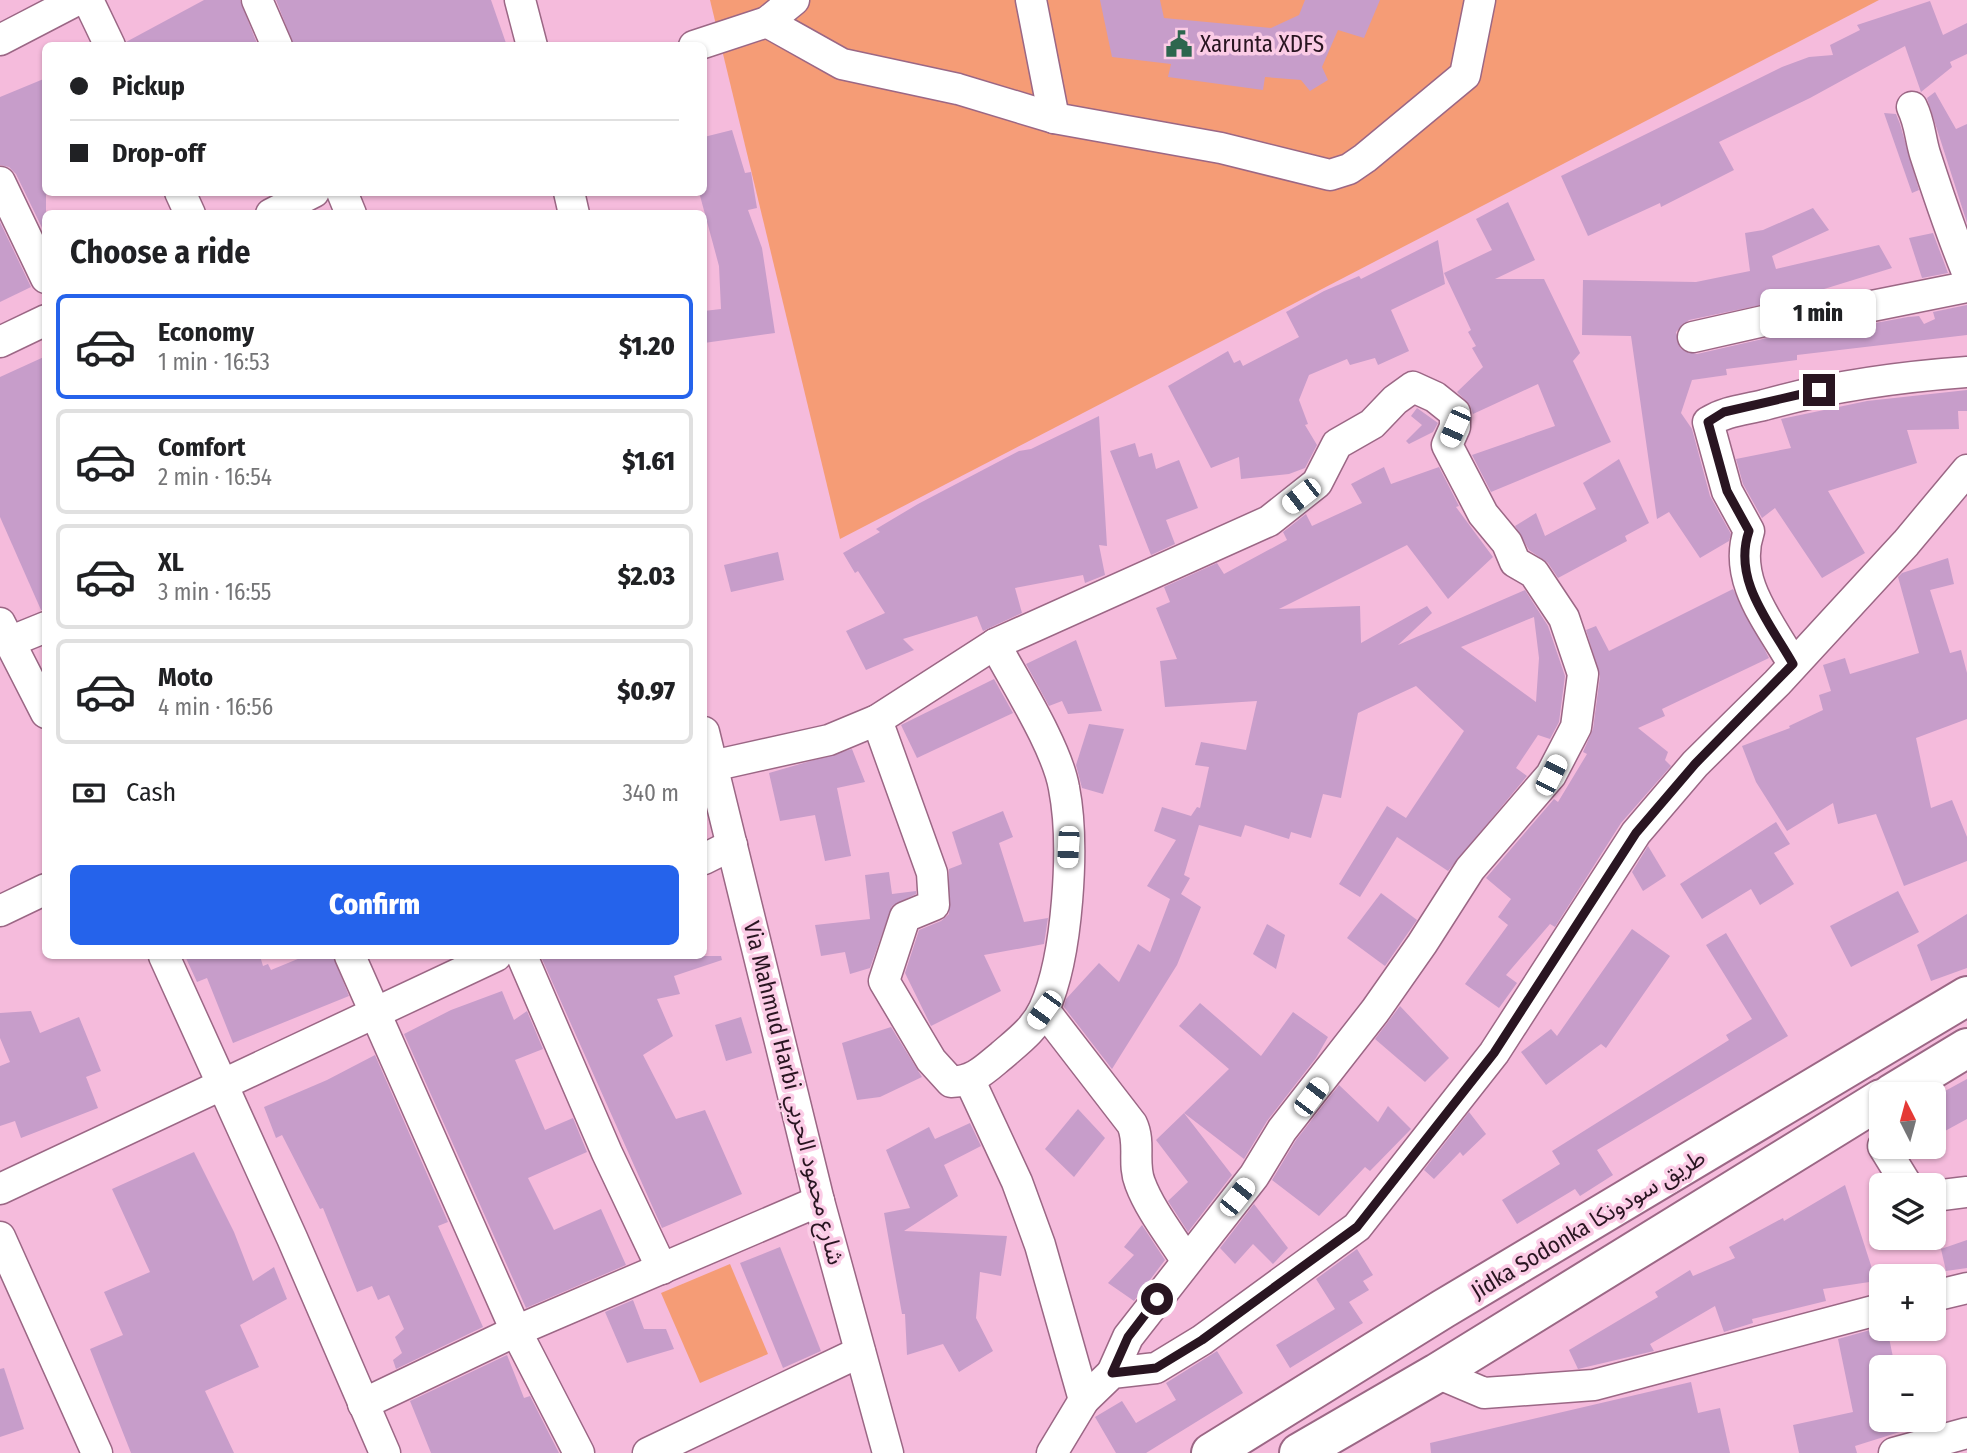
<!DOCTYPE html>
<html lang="en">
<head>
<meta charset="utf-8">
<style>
  body { margin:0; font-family:"Fira Sans Condensed","Noto Sans Arabic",sans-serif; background:#f2f2f2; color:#202124; height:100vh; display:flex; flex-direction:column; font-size:26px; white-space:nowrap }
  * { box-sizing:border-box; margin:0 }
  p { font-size:23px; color:#757577 }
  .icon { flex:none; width:38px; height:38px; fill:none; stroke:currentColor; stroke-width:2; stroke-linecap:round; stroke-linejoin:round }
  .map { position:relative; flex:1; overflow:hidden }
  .sheet { position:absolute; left:42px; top:210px; width:665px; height:749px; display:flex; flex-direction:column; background:#fff; border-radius:10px; box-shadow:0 2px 5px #0004 }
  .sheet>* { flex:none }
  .hud { position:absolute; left:42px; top:42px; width:665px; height:154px; border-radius:10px; box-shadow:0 2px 5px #0004; display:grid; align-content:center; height:154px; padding:0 28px; background:#fff }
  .needle { width:46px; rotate:354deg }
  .buttons { position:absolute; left:1869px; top:1082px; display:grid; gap:14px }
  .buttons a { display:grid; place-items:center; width:77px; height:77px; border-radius:10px; background:#fff; box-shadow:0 2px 5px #0004; font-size:35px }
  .end { position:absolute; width:32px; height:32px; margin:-16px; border:9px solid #291521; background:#fff; box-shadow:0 0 0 4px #fff }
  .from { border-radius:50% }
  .bubble { position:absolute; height:49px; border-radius:10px; background:#fff; box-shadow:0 2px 5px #0004; font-size:23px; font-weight:800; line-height:49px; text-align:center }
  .car { position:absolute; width:21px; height:42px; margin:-21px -10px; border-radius:9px; box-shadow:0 0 5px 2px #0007; background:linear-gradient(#fff 24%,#345 0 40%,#fff 0 76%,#345 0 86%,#fff 0) }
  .hud b { display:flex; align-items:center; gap:24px; height:66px; font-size:26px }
  .hud b+b { border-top:2px solid #e0e0e0 }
  .hud i { width:18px; height:18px; background:#202124 }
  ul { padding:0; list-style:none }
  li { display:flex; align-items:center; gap:21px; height:105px; margin:0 14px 10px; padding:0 14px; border:4px solid #e0e0e0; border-radius:10px }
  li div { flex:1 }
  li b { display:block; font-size:26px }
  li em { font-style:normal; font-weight:800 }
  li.selected { border-color:#2563eb }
  li>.icon { width:63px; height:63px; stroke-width:1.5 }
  h2 { padding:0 28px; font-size:32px; line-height:84px }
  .pay { display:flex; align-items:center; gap:18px; height:77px; padding:0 28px; font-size:26px }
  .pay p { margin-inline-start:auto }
  .primary-button { display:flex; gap:14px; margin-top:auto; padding:14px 28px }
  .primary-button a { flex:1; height:80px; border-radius:10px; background:#2563eb; color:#fff; font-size:28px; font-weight:800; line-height:80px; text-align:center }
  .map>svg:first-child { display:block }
  .green { fill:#f59c76 }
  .building { fill:#c79dca; fill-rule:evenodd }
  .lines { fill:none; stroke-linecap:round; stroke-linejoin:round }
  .minor-casing { stroke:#9b6785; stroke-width:33 }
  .major-casing { stroke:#9b6785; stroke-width:42 }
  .minor { stroke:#fff; stroke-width:30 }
  .major { stroke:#fff; stroke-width:38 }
  .route { stroke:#291521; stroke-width:9 }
  .labels { text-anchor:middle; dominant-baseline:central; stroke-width:7; stroke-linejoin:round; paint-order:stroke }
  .poi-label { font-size:23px; fill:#291521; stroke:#fbcce6; text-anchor:start }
  .street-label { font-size:23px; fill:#291521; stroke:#fbcce6 }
</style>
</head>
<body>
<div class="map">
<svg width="1967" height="1453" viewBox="0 0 1967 1453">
  <rect width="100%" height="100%" fill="#f5bbdc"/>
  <g class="green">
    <path d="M710,0H1879L840,539Z"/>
    <path d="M730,1264L768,1354L700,1383L661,1293Z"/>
  </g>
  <g class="building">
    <path d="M204,0H240L258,46H127L126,42Z"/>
    <path d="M276,0H491L507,46H294Z"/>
    <path d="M1100,0H1160L1164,18L1271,28L1299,15L1305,0H1380L1364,38L1338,30L1322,67L1328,80L1310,91L1301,80L1265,77L1263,90L1168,77L1171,64L1112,57Z"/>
    <path d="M1930,1L1943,35L1967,23V54L1950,62L1952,67L1921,92L1905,46L1810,98L1719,142L1734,170L1661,207L1660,203L1588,236L1561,176L1782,67L1809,57L1833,55L1830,45L1860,30L1857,25Z"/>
    <path d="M46,78V236L16,174L9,167L0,165V97Z"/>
    <path d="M1935,92L1956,129L1967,124V223L1927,98Z"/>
    <path d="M1884,113L1896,114L1900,124L1919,190L1912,193Z"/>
    <path d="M732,130L745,173L751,172L757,208L748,210L762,248L775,333L704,343V311L721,309L719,266L699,192H704V137Z"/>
    <path d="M1508,202L1535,260L1495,279H1544L1580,353L1573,361L1611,442L1491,492L1472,455L1555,426L1538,384L1473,414L1470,405L1457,392L1483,367L1472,348L1476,346L1468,332L1471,330L1444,273L1492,250L1476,219Z"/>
    <path d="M1813,208L1829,230L1772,256L1776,269L1879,245L1892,268L1795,298L1689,320L1676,332L1681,349L1697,354L1780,335L1859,326L1908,317L1919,316L1924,324L1935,319L1933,312L1967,305V335L1797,355V360L1726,369L1727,375L1692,380L1681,413L1692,429L1710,496L1731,534L1729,541L1700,558L1669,512L1657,519L1631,336L1582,335L1583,280L1696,282L1750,271L1745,233L1763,230Z"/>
    <path d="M0,222L31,287L0,302Z"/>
    <path d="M1933,233L1948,273L1922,278L1909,238Z"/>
    <path d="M1438,240L1445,284L1391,310L1409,351L1378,365L1375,358L1350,365L1347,359L1309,375L1299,400L1308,424L1305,425L1317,445L1305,468L1289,474L1241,479L1239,457L1211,468L1168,386L1228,351L1234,363L1240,360L1243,366L1299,337L1286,312L1324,291L1359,276L1361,279Z"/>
    <path d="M46,356V610H41L0,517V377Z"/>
    <path d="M1967,390V411H1958L1959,429L1907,430L1917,463L1828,491L1865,553L1822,578L1775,508L1762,518L1743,484L1736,459L1791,448L1781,419L1867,401Z"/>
    <path d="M1417,408L1438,423L1433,432L1409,444L1406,441L1422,425L1411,416Z"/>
    <path d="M1099,416L1107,546L1099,545L1105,575L1085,583L1083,575L1015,588L1022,613L983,631L977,616L903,639L914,650L866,670L846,631L885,613L858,571L855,573L843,553L880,532L876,529L918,504L1019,451L1031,449Z"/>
    <path d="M1135,443L1139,457L1152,453L1156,469L1179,460L1198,508L1166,520L1175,544L1151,555L1110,451Z"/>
    <path d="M1619,459L1649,523L1625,536L1627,541L1558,578L1548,563L1529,550L1515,526L1536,513L1545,536L1596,509L1583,483Z"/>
    <path d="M1384,467L1391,484L1439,467L1459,506L1456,507L1493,557L1448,599L1407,545L1279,609L1360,606L1361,643L1427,606L1432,613L1398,645L1525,590L1548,626L1565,676L1559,722L1550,739L1538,735L1516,768L1527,776L1448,871L1397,837L1360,897L1339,884L1387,806L1406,818L1464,731L1416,686L1358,713L1341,798L1323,794L1311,838L1291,832L1289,839L1245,825L1241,837L1199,825L1184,875L1190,878L1181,894L1201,907L1177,965L1112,1069L1064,1007L1066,999L1099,963L1119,982L1138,944L1150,952L1170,899L1147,886L1176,840L1154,831L1162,807L1191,816L1197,807L1200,808L1209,767L1195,765L1201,742L1246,750L1257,701L1165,707L1160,661L1177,659L1156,608L1170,602L1164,587L1217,563L1224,574L1287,540L1283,532L1306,514L1312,526L1362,503L1351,484ZM1534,617L1539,658L1536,702L1461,647Z"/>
    <path d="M778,552L784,580L731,592L724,565Z"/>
    <path d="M1948,558L1954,584L1930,590L1950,653L1961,650L1967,673V719L1916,738L1931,808L1952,800L1967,837V861L1904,886L1876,814L1838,824L1833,803L1787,831L1756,782L1742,746L1790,728L1789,726L1823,710L1819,695L1831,691L1823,665L1845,658L1850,674L1919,653L1898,577L1902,573Z"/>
    <path d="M1733,589L1769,658L1662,709L1665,716L1638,728L1668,752L1665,760L1671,766L1621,823L1555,927L1550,924L1506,975L1517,983L1499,1008L1465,984L1508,925L1498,917L1511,899L1486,878L1554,799L1558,802L1587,754L1583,752L1593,729L1600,676L1586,630L1596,626L1609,651Z"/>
    <path d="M1076,640L1102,711L1068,714L1062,701L1049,706L1026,664Z"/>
    <path d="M994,679L1013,713L917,758L901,725Z"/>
    <path d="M1089,724L1124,729L1103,794L1082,788L1076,765Z"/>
    <path d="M852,749L865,782L837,788L851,856L825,861L815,815L780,821L769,773Z"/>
    <path d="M1003,811L1013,837L999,843L1024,922L1048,918L1044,944L984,955L1001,991L931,1026L905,973L919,930L941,921L949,914V869L962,864L952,832Z"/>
    <path d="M1776,822L1790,844L1774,853L1794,884L1760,905L1751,889L1702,919L1680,884Z"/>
    <path d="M1648,846L1666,876L1643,891L1632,872Z"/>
    <path d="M889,872L892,894L916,891V894L892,906L870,968L850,974L845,952L821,956L815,925L870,919L865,875Z"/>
    <path d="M1898,891L1919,932L1851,967L1830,926Z"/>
    <path d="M1381,893L1417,920L1385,966L1347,938Z"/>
    <path d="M1967,914V968L1931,981L1917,945Z"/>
    <path d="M1267,924L1285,935L1276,969L1253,954Z"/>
    <path d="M1632,929L1670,956L1606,1048L1601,1044L1546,1085L1521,1052L1551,1029L1557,1036Z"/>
    <path d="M1726,933L1788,1036L1597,1150L1613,1175L1580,1196L1575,1189L1517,1224L1502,1200L1560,1164L1552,1151L1729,1040L1726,1035L1752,1019L1706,945Z"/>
    <path d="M185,956H260L263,966L268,964L271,970L305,956H333L349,996L233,1043L207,978L197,982Z"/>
    <path d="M551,956H721L722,960L674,976L680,994L657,999L673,1036L643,1055L676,1119L705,1110L742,1194L662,1228L542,959Z"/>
    <path d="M502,991L514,1020L527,1011L543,1049L515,1060L545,1130L573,1118L587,1152L528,1178L554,1230L601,1209L626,1265L526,1308L404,1034L451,1010Z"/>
    <path d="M1200,1003L1261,1056L1293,1012L1328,1037L1316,1058L1267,1121L1244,1159L1184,1113L1229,1069L1179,1026Z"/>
    <path d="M1400,1006L1449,1058L1425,1082L1375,1039Z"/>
    <path d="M31,1011L40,1033L79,1017L101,1071L86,1077L98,1108L21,1138L15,1121L0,1126V1066L10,1062L0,1038V1013Z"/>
    <path d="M741,1017L752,1053L726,1061L715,1025Z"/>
    <path d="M891,1027L922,1077L880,1097L857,1100L842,1043Z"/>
    <path d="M375,1055L448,1222L438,1226L483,1327L396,1369L393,1360L402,1353L395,1337L404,1329L389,1295L378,1300L372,1286L357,1292L323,1208L320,1209L282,1135L276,1138L264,1107L327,1080Z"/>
    <path d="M1967,1079V1119L1934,1137V1097Z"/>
    <path d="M1339,1085L1378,1122L1388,1106L1411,1129L1370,1171L1365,1167L1319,1216L1272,1180L1296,1140Z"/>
    <path d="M1078,1109L1105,1138L1074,1177L1045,1149Z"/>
    <path d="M1469,1112L1486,1134L1463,1156L1460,1152L1434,1179L1424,1170Z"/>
    <path d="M1184,1113L1232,1175L1188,1232L1168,1201L1188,1182L1156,1140Z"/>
    <path d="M970,1123L981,1146L944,1165L958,1196L904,1231L1007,1236L1001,1276L980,1272L976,1318L993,1351L959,1372L943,1344L907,1355L905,1314H902L884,1213L910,1208L886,1150L929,1127L935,1139Z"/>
    <path d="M194,1152L234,1232L253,1281L274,1267L287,1299L240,1325L259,1367L205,1391L234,1453H131L90,1349L123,1335L104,1292L150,1272L112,1189Z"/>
    <path d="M1845,1185L1876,1281L1823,1289L1826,1301L1752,1319L1753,1323L1724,1332L1715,1306L1650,1344L1654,1351L1578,1369L1569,1350L1658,1297L1655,1292L1690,1270L1693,1276L1735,1258L1729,1247L1783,1218L1784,1221Z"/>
    <path d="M1254,1204L1288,1248L1273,1264L1253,1244L1235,1264L1220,1248Z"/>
    <path d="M1142,1225L1165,1260L1134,1301L1108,1283L1134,1255L1124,1247Z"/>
    <path d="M1967,1240V1268L1946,1271L1941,1249Z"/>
    <path d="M780,1247L821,1351L783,1368L740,1263Z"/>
    <path d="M1357,1249L1373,1275L1363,1281L1369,1290L1349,1302L1363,1323L1290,1368L1276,1345L1335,1309L1316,1279Z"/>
    <path d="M633,1300L644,1329H666L674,1349L627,1363L605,1312Z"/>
    <path d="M1881,1327L1887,1328L1895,1367H1881V1419H1924L1925,1424L1855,1446L1857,1453H1799L1793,1425L1853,1412L1838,1339Z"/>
    <path d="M1217,1351L1243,1393L1146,1453H1116L1095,1417L1122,1401L1136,1423L1176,1400L1166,1383Z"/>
    <path d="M507,1355L524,1398L530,1396L559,1453H431L410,1401Z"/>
    <path d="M4,1368L24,1429L0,1437V1369Z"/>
    <path d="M1691,1382L1698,1413L1720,1408L1730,1453H1431L1430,1443Z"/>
  </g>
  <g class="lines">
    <defs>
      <g id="minor">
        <path d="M88,0L110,46"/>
        <path d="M257,0L277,46"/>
        <path d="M520,0L532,46"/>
        <path d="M1031,0L1054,118"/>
        <path d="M767,22L842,64L958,89L1054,118L1221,148L1330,175L1349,169L1365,158L1465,75L1480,0"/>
        <path d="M0,40L77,0"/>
        <path d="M694,46L767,22L794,0"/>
        <path d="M1912,107C1920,123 1920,138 1925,154C1938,194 1951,233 1967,272"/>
        <path d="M0,182L46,278"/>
        <path d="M180,192L190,214"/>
        <path d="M342,192L351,214"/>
        <path d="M569,192L574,214"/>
        <path d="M271,214L314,192"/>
        <path d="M1693,337L1777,318L1857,309L1967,287"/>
        <path d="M0,342L46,320"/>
        <path d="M0,623L46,713"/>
        <path d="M9,642L46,627"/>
        <path d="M1793,664C1770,623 1732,580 1749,531L1727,491L1708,422C1726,411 1744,410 1764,405C1831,386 1898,377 1967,372"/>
        <path d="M877,720L932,873L934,905L905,917L884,981L931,1060L951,1082C974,1081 984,1070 1001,1056C1017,1042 1035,1029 1044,1009C1068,957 1075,844 1064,788C1057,747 1015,682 995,644"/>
        <path d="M704,732L819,1201L888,1453"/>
        <path d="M712,766L829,740L877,720L995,644L1269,521L1317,483L1337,444L1372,424L1395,400L1413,387L1435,397L1455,413V427L1447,445L1483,514L1507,543L1515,562L1534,573L1564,618L1583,674L1576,727L1551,775L1470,869L1422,944L1375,1011L1282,1130L1254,1176L1128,1337L1112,1373"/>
        <path d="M704,859L732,845"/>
        <path d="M0,911L46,889"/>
        <path d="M164,956L292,1238L385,1453"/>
        <path d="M350,956L516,1331L579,1453"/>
        <path d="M522,956L607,1153L662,1269"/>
        <path d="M1044,1010L1132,1124C1141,1143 1132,1163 1140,1183C1150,1210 1171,1236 1186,1260"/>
        <path d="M970,1081L1017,1182L1040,1245L1084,1400"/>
        <path d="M1883,1146L1907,1185"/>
        <path d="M0,1189L496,956"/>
        <path d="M1934,1196L1967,1192"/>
        <path d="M0,1237L97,1453"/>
        <path d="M1934,1296L1967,1288"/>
        <path d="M1437,1373L1484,1393L1594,1385L1881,1309"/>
        <path d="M363,1404L516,1331L819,1201"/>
        <path d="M648,1453L860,1352"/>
        <path d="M1052,1453L1084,1400L1112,1373L1156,1368L1202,1340L1357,1227L1494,1053L1636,833L1695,764L1777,683L1906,543L1967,470"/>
        <path d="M1894,1453L1967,1433"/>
      </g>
      <g id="major">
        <path d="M1891,1094L1967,1048"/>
        <path d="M1211,1453L1443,1309L1967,996"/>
        <path d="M1299,1453L1437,1373L1881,1099"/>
      </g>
    </defs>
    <use href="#minor" class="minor-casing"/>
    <use href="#major" class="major-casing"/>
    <use href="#minor" class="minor"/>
    <use href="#major" class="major"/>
  </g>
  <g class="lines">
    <path class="route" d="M1157,1299L1128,1337L1112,1373L1156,1368L1202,1340L1357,1227L1494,1053L1636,833L1695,764L1793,664C1770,623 1732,580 1749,531L1727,491L1708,422L1724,412L1819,390"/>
  </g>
  <defs>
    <symbol id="civic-bare" viewBox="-9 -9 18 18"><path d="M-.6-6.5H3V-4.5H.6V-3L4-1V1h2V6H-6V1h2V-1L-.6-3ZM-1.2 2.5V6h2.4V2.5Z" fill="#2d664e" stroke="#fbcce6" stroke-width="2.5" paint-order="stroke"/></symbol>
  </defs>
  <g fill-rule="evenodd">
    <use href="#civic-bare" x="1160" y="25" width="38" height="38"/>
  </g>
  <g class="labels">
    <g class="poi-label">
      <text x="1200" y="44">Xarunta XDFS</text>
    </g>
    <g class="street-label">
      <text transform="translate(794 1093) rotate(76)">Via Mahmud Harbi شارع محمود الحربي</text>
      <text transform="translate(1588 1224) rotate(-31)">Jidka Sodonka طريق سودونكا</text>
    </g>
  </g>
</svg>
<div class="buttons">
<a><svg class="needle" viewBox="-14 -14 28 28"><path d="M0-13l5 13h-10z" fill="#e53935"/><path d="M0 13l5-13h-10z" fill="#757577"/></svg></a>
<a><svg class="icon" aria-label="layers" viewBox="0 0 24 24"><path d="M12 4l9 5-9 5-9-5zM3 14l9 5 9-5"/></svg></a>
<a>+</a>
<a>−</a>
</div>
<i class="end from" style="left:1157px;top:1299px"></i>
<i class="end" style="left:1819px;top:390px"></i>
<div class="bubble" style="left:1760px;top:289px;width:116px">1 min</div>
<i class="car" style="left:1455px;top:427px;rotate:204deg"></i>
<i class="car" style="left:1301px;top:496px;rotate:232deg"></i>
<i class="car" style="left:1551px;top:775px;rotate:27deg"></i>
<i class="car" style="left:1068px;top:847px;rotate:183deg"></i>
<i class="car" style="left:1044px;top:1010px;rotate:216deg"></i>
<i class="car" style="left:1311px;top:1097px;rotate:37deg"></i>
<i class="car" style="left:1237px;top:1197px;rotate:39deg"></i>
<div class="hud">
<b><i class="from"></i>Pickup</b>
<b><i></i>Drop-off</b>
</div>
<section class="sheet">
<h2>Choose a ride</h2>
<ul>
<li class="selected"><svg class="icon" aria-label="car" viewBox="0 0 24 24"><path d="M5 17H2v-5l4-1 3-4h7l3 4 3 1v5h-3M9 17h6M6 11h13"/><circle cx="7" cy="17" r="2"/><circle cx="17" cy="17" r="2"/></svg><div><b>Economy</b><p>1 min · 16:53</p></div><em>$1.20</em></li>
<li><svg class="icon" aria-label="car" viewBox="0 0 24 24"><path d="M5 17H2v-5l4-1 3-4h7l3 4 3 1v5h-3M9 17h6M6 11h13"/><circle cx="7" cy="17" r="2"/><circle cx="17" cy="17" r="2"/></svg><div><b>Comfort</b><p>2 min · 16:54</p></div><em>$1.61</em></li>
<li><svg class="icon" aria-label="car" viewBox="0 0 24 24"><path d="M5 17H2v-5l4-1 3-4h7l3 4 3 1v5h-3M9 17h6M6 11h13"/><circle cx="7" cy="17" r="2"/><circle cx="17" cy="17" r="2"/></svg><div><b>XL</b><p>3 min · 16:55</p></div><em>$2.03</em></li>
<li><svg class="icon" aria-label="car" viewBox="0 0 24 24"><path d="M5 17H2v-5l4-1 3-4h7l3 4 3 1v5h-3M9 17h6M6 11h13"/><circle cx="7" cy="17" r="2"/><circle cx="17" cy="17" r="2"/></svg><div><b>Moto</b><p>4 min · 16:56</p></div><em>$0.97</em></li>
</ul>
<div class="pay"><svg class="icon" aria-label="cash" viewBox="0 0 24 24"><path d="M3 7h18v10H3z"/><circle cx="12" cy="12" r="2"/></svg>Cash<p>340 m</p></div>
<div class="primary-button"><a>Confirm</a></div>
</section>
</div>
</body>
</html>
